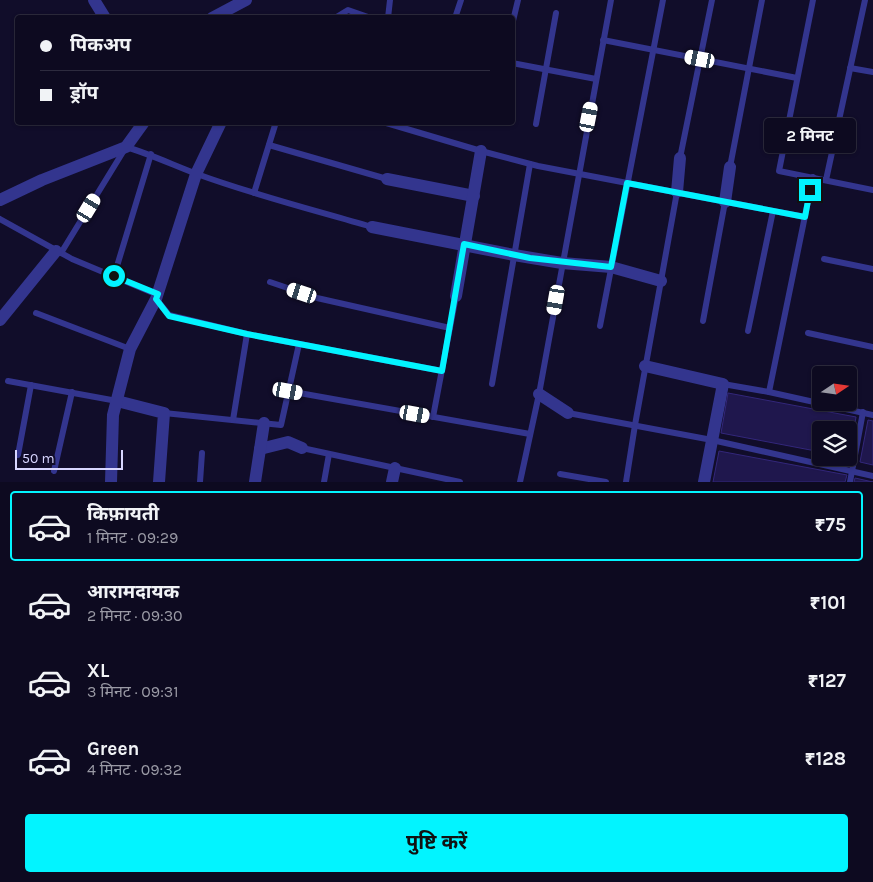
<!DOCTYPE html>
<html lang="hi">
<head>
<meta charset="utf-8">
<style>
  body { margin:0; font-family:Karla,"Noto Sans Devanagari",sans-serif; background:#161329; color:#f1f3f6; height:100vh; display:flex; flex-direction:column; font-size:19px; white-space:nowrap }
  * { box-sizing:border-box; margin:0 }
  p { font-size:16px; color:#9a9aa5 }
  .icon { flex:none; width:28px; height:28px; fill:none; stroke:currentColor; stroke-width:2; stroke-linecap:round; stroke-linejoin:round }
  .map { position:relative; height:482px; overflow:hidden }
  .sheet { display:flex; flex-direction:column; background:#0d0a20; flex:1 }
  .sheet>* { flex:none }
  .top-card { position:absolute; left:15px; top:15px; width:500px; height:110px; border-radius:5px; box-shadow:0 1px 4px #0004,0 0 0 1px #2d2b3e; display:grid; align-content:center; height:110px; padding:0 25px; background:#0d0a20 }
  .needle { width:32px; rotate:77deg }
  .tools { position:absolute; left:812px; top:366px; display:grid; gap:10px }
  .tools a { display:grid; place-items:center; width:45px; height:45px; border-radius:5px; background:#0d0a20; box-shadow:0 1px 4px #0004,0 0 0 1px #2d2b3e; font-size:25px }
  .scale { position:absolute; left:15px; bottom:12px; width:108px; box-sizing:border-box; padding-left:5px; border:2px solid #d8d6ff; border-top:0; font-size:14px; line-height:18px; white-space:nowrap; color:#d8d6ff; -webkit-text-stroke:4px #110d2a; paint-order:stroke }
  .end { position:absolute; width:22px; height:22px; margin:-11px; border:6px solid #02f4ff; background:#111; box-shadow:0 0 0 2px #111 }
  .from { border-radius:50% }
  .bubble { position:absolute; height:35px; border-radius:5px; background:#0d0a20; box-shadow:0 1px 4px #0004,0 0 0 1px #2d2b3e; font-size:16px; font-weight:700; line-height:35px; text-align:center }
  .car { position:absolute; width:15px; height:30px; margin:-15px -8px; border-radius:6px; box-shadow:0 0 4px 1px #0007; background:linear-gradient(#fff 24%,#345 0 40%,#fff 0 76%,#345 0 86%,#fff 0) }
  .top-card b { display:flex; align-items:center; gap:18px; height:48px; font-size:19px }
  .top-card b+b { border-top:1px solid #2d2b3e }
  .top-card i { width:12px; height:12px; background:#f1f3f6 }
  ul { padding:9px 0 0; list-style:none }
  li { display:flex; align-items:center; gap:15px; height:70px; margin:0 10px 8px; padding:0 15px; border:2px solid transparent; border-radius:5px }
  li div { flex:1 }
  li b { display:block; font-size:19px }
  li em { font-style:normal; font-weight:700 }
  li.active { border-color:#02f4ff }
  li>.icon { width:45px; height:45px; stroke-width:1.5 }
  .action { display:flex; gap:10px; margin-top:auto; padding:10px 25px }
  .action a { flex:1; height:58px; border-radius:5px; background:#02f4ff; color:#111; font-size:20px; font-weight:700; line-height:58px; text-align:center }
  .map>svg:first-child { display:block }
  .building { fill:#1f174d; stroke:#33277b }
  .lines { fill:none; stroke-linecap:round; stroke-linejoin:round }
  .service { stroke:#33358e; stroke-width:6 }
  .minor { stroke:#33358e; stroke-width:12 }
  .route { stroke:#02f4ff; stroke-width:6 }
</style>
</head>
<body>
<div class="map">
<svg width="873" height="482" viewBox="0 0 873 482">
  <rect width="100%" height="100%" fill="#110d2a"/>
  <g class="building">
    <path d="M728,393L856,417L849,457V430H821V452L721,433Z"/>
    <path d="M868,420L873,421V465L860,462Z"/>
    <path d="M719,451L847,475L845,482H713Z"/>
    <path d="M855,478L873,482H854Z"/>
  </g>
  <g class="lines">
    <g class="service">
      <path d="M813,0L779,171L873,190"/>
      <path d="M335,18L348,10L371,18"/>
      <path d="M388,18L390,0"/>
      <path d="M455,18L461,0"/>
      <path d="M512,25L518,0"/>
      <path d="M603,40L797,78"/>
      <path d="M512,63L596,79"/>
      <path d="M850,68L873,72"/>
      <path d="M383,122L481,151L538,166L805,217"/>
      <path d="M536,124L556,13"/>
      <path d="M269,145L387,179"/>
      <path d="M680,158L712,0"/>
      <path d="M730,167L762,0"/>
      <path d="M826,180L865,0"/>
      <path d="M254,193L276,122"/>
      <path d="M0,219L72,259L158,295"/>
      <path d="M61,253L126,147C150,154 173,165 197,174C254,195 314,210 372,227"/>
      <path d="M824,259L873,269"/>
      <path d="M114,276L151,154"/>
      <path d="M270,282L317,298L450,328"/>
      <path d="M156,299L169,315L247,334L442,371"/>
      <path d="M36,313L130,349"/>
      <path d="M703,321L725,202"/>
      <path d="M600,326L663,0"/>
      <path d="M748,331L773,211"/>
      <path d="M808,333L873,347"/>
      <path d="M8,381L117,401"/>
      <path d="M492,384L530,164"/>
      <path d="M723,384L769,392L873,415"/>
      <path d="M288,391L530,434"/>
      <path d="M769,392L813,177"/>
      <path d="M164,413L281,425L299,344"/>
      <path d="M568,413L712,440L873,476"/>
      <path d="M433,417L456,296"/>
      <path d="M233,420L247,334"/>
      <path d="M302,448L460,482"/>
      <path d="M18,455L31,385"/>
      <path d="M54,471L72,392"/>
      <path d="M560,474L606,482"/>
      <path d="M200,482L202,453"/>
      <path d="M324,482L329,454"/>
      <path d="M520,482L539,394L611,0"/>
      <path d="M626,482L635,425L677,192"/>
      <path d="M850,482L863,412"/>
    </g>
    <g class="minor">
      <path d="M94,0L105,18"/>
      <path d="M212,18L246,0"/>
      <path d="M387,179L474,196"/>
      <path d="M677,192L680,158"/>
      <path d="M0,200L42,180L126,147L144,122"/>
      <path d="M725,202L730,167"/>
      <path d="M372,227L514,255L562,263L611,267L661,281"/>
      <path d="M456,296L481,151"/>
      <path d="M0,320L56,251"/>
      <path d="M645,366L723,384L704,482"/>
      <path d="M539,394L568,413"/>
      <path d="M117,401L164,413L159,482"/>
      <path d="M260,449L288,442L302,448"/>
      <path d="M111,482L113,415L130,349L156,299L196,174L221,122"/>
      <path d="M255,482L264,423"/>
      <path d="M392,482L395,468"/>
    </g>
  </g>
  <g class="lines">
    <path class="route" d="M114,276L158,294L156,299L169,316L247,334L442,371L464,244L530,258L611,267L627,183L805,217L810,190"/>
  </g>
</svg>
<div class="tools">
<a><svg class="needle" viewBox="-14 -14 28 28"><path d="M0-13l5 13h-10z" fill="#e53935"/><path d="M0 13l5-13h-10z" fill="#9a9aa5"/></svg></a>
<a><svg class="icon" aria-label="layers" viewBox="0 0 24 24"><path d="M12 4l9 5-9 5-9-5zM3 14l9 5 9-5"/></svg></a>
</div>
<div class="scale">50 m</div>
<i class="end from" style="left:114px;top:276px"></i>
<i class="end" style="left:810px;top:190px"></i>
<div class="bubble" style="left:764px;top:118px;width:92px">2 मिनट</div>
<i class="car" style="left:700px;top:59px;rotate:281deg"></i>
<i class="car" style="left:589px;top:117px;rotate:11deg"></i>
<i class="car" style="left:89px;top:208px;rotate:31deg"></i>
<i class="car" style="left:302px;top:293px;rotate:288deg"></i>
<i class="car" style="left:556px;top:300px;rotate:190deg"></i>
<i class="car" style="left:288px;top:391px;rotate:100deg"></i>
<i class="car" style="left:415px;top:414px;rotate:100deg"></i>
<div class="top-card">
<b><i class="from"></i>पिकअप</b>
<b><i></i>ड्रॉप</b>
</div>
</div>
<section class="sheet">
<ul>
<li class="active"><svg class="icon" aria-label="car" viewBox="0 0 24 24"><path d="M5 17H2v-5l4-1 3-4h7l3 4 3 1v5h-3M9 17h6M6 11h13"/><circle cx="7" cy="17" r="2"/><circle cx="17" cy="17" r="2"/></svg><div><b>किफ़ायती</b><p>1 मिनट · 09:29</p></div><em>₹75</em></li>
<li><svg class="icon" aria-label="car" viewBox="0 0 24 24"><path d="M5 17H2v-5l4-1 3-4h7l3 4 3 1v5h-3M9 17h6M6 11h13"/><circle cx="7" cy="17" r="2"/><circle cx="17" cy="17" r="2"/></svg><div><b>आरामदायक</b><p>2 मिनट · 09:30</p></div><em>₹101</em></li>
<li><svg class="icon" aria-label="car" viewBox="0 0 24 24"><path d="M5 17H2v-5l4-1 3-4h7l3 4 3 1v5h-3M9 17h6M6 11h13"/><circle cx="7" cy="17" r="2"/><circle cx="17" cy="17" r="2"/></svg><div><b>XL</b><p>3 मिनट · 09:31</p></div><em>₹127</em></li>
<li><svg class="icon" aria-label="car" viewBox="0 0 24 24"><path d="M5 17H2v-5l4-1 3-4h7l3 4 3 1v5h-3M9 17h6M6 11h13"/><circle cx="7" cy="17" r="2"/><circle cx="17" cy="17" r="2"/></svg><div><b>Green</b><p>4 मिनट · 09:32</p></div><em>₹128</em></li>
</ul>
<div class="action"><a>पुष्टि करें</a></div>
</section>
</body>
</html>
